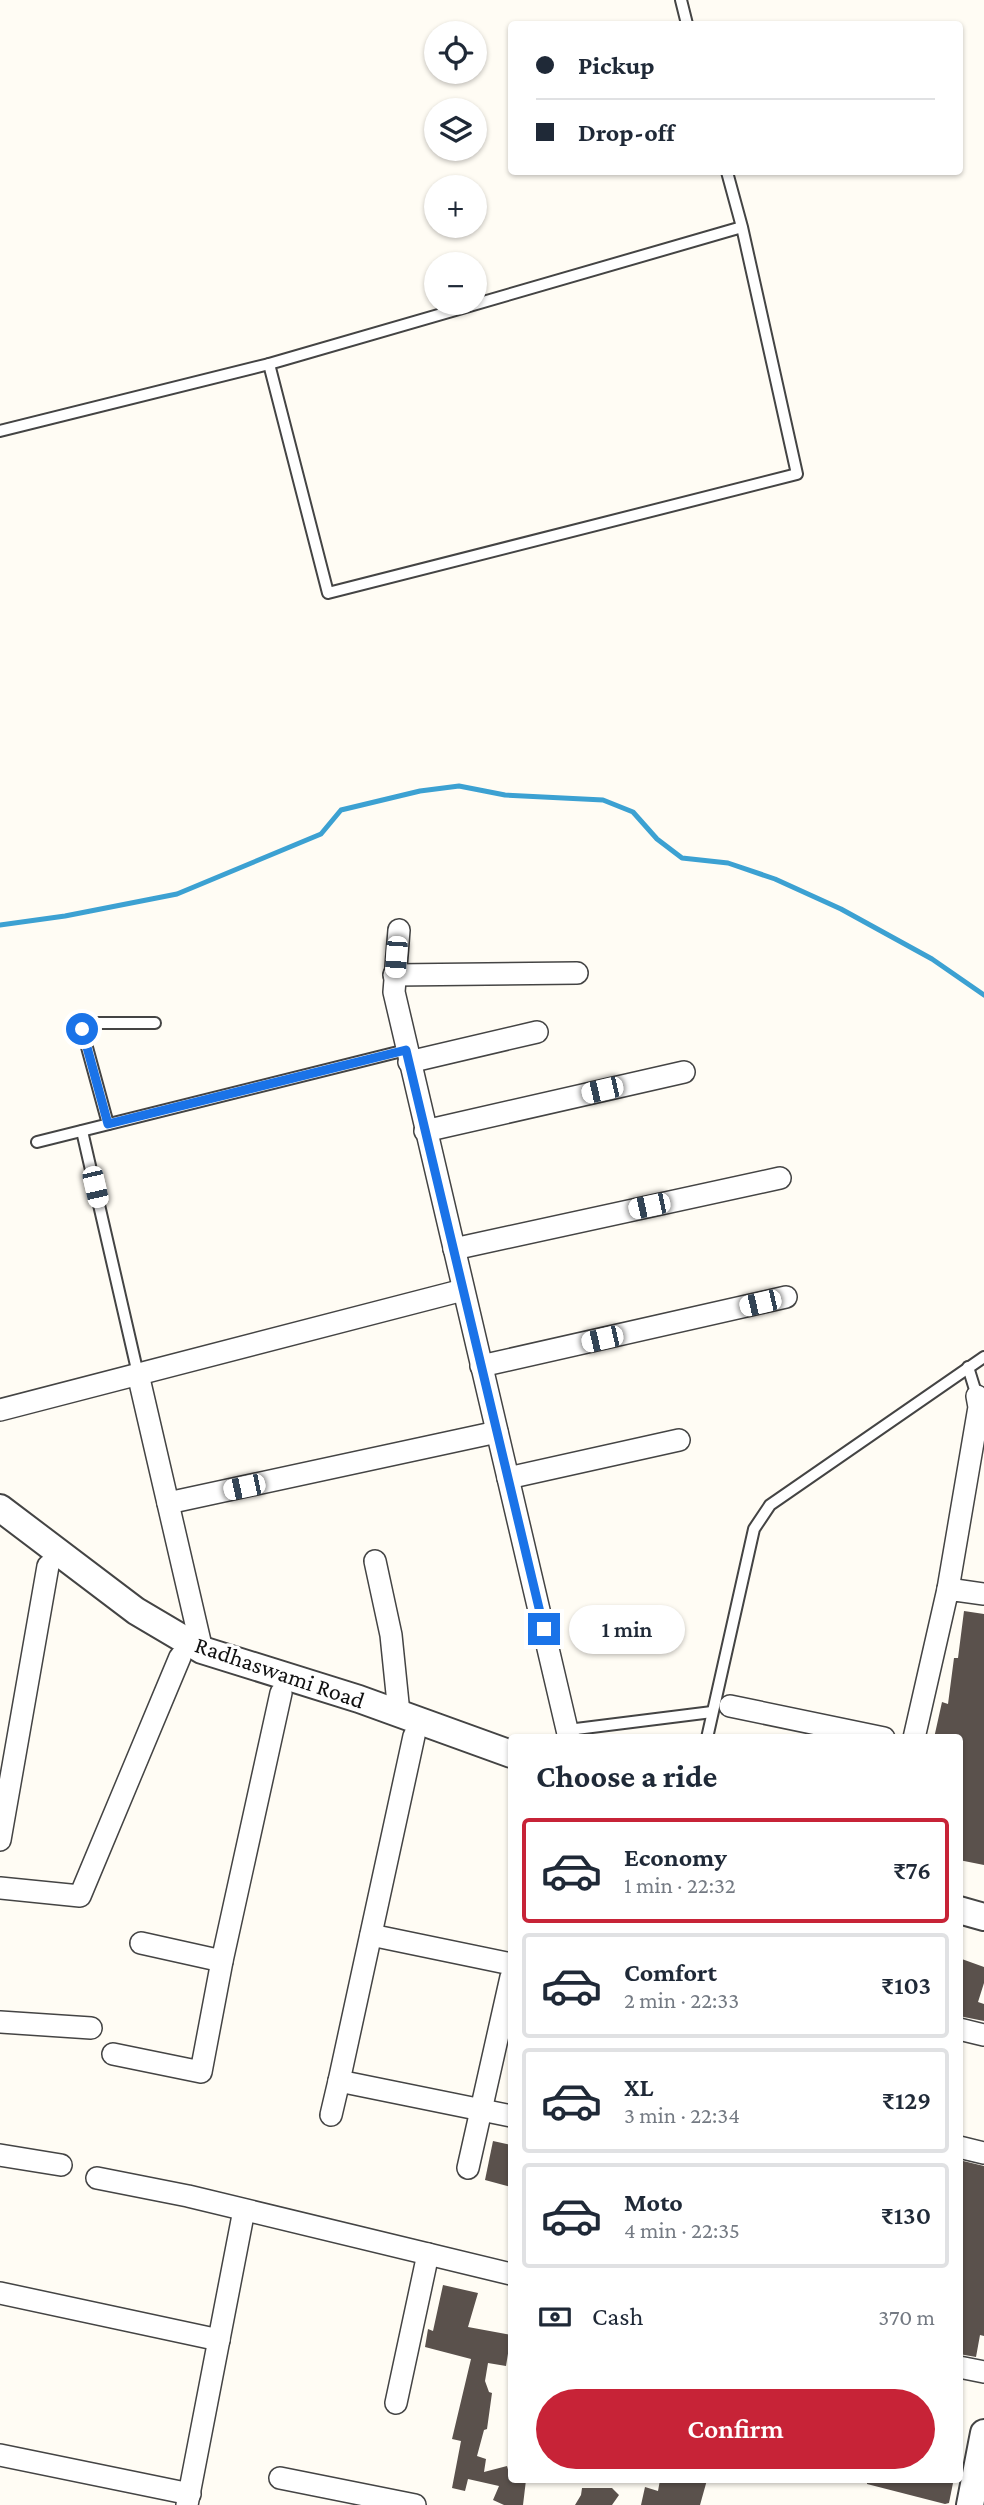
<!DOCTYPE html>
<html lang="en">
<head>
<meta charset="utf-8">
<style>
  body { margin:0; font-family:"Crimson Pro",serif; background:#f2f2f3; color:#1f2937; height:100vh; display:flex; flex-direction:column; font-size:26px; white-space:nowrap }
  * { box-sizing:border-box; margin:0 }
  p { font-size:23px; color:#747a83 }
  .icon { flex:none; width:38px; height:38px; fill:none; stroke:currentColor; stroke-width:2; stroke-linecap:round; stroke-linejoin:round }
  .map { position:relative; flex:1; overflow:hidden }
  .side { position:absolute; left:508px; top:1734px; width:455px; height:749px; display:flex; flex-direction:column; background:#fff; border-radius:7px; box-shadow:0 2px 5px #0004 }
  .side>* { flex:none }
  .banner { position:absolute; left:508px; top:21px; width:455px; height:154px; border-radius:7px; box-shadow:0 2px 5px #0004; display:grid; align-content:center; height:154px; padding:0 28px; background:#fff }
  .tools { position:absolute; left:424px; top:21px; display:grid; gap:14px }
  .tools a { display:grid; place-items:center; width:63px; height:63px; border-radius:50%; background:#fff; box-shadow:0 2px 5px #0004; font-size:35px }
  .end { position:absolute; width:32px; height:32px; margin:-16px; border:9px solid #1a73e8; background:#fff; box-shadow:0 0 0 4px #fff }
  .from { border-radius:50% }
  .bubble { position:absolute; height:49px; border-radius:24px; background:#fff; box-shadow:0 2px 5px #0004; font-size:23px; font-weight:600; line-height:49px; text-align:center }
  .car { position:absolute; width:21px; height:42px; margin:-21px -10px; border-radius:9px; box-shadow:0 0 5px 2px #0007; background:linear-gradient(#fff 24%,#345 0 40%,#fff 0 76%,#345 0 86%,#fff 0) }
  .banner b { display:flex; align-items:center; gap:24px; height:66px; font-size:26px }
  .banner b+b { border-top:2px solid #e0e1e3 }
  .banner i { width:18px; height:18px; background:#1f2937 }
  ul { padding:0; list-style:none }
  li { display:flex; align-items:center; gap:21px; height:105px; margin:0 14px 10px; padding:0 14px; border:4px solid #e0e1e3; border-radius:7px }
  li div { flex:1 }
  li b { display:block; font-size:26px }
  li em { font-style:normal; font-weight:600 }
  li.current { border-color:#c72337 }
  li>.icon { width:63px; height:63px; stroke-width:1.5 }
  h2 { padding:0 28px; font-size:32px; line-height:84px }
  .pay { display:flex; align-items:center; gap:18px; height:77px; padding:0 28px; font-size:26px }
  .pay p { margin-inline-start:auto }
  .cta { display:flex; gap:14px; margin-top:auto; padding:14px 28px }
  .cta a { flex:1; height:80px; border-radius:42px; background:#c72337; color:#fff; font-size:28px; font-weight:600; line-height:80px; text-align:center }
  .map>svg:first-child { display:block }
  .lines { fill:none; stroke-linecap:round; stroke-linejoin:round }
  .stream { stroke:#3ca1d2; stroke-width:5 }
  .building { fill:#5a514c }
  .service-casing { stroke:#444; stroke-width:14 }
  .minor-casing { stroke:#444; stroke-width:24 }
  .tertiary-casing { stroke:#444; stroke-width:30 }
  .service { stroke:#fff; stroke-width:10 }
  .minor { stroke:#fff; stroke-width:21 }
  .tertiary { stroke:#fff; stroke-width:26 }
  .route { stroke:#1a73e8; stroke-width:9 }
  .labels { text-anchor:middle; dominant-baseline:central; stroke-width:7; stroke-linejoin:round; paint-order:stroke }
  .street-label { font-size:24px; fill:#111; stroke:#fff }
</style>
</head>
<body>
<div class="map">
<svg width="984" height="2505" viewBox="0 0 984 2505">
  <rect width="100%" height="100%" fill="#fffcf4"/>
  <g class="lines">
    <path class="stream" d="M0,925L65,916L177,894L321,834L341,810L420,791L459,786L505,795L603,800L633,812L657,839L682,858L728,863L775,879L841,909L932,959L984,995"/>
  </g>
  <g class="building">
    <path d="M964,1611L984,1614V1865L959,1860V1738H934L942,1702L948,1704L954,1658H958Z"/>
    <path d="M959,1958L984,1967V1983L978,2002L984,2004V2021L959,2016Z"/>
    <path d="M493,2141L511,2145V2187L485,2180Z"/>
    <path d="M959,2160L984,2166V2336L980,2335L976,2357L959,2354Z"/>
    <path d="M443,2285L478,2293L468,2327L511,2335L506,2366L488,2363L485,2381L489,2392L492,2393L487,2429L484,2430L477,2456L486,2459L484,2472L507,2466L511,2480H526L523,2505H504L493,2500L499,2486L468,2479L465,2491L452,2488L461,2441L452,2439L471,2359L425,2347L428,2329L433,2331Z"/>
    <path d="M660,2480H707L700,2505H641L645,2487L658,2491Z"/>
    <path d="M867,2480H926L953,2483L949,2503L945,2504L867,2484Z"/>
    <path d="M582,2488H612L619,2495L612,2505H575L581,2495Z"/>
  </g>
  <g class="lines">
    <defs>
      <g id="service">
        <path d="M681,0L687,24"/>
        <path d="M727,172L742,227L797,474L328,593L269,364L742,227"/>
        <path d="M0,431L269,364"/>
        <path d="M108,1124L82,1029L86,1023H155"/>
        <path d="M82,1131L138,1374"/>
        <path d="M37,1142L406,1050"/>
        <path d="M968,1367L977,1396"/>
        <path d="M568,1730L712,1712"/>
        <path d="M707,1738L754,1529L770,1505L984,1357"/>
      </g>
      <g id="minor">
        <path d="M399,930L394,992L569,1738"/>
        <path d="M394,975L577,973"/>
        <path d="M409,1062L537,1032"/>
        <path d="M425,1131L684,1072"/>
        <path d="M454,1249L780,1178"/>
        <path d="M481,1366L786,1297"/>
        <path d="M138,1374L202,1650"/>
        <path d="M0,1410L463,1290"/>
        <path d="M508,1478L679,1440"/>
        <path d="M168,1503L497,1432"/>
        <path d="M375,1561L391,1635L399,1713"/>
        <path d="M948,1589L979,1407L977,1396"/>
        <path d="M730,1706L884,1738"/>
        <path d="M414,1736L339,2081L511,2116"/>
        <path d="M914,1738L948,1589L984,1594"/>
        <path d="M0,1840L48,1566"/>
        <path d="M0,1888L80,1896L180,1657"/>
        <path d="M371,1935L511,1964"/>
        <path d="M141,1943L222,1961"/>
        <path d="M0,2022L91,2028"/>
        <path d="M959,2029L984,2035"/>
        <path d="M113,2054L201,2072L222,1961L281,1693"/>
        <path d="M331,2115L339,2081"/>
        <path d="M959,2147L984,2153"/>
        <path d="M0,2155L61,2165"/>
        <path d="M468,2168L511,1977"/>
        <path d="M97,2178L188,2196L511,2274"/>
        <path d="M0,2293L219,2340"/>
        <path d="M959,2367L984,2372"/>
        <path d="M396,2403L428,2254"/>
        <path d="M0,2455L190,2494"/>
        <path d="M280,2478L415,2505"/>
        <path d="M187,2505L244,2210"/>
      </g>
      <g id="tertiary">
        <path d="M0,1508L136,1611L202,1650L359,1699L511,1754"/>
        <path d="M959,1910L984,1917"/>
        <path d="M970,2505L984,2433"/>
      </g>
    </defs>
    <use href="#service" class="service-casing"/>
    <use href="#minor" class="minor-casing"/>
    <use href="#tertiary" class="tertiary-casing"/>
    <use href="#service" class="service"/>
    <use href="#minor" class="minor"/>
    <use href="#tertiary" class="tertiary"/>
  </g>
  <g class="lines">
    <path class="route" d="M82,1029L108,1124L406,1050L544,1629"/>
  </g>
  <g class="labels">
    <g class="street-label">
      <text transform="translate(280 1672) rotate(19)">Radhaswami Road</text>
    </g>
  </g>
</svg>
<div class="tools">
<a><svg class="icon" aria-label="locate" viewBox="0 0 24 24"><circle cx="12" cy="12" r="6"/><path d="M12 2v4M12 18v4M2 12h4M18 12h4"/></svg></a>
<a><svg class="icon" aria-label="layers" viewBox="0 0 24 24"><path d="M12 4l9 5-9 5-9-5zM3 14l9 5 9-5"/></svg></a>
<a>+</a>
<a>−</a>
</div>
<i class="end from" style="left:82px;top:1029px"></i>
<i class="end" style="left:544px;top:1629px"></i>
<div class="bubble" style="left:569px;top:1605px;width:116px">1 min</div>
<i class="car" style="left:396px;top:957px;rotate:184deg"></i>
<i class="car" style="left:602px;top:1090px;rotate:257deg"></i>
<i class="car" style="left:95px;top:1187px;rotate:167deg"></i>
<i class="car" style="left:649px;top:1206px;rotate:258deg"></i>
<i class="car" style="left:760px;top:1303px;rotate:257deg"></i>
<i class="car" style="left:602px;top:1339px;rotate:257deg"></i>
<i class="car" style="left:244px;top:1487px;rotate:258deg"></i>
<div class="banner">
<b><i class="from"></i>Pickup</b>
<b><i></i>Drop-off</b>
</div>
<section class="side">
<h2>Choose a ride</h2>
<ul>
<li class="current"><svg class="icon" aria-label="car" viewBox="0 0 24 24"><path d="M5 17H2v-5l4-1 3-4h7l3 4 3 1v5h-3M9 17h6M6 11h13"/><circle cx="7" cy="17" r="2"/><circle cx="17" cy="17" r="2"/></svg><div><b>Economy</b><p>1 min · 22:32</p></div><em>₹76</em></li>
<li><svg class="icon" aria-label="car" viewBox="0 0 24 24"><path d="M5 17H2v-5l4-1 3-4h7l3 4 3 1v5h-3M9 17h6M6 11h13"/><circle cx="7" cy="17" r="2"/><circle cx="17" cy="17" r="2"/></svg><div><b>Comfort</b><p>2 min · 22:33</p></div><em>₹103</em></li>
<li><svg class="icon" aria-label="car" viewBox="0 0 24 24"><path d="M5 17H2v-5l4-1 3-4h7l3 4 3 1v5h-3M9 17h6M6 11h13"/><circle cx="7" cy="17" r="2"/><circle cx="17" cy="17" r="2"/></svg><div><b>XL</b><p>3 min · 22:34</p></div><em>₹129</em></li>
<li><svg class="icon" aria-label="car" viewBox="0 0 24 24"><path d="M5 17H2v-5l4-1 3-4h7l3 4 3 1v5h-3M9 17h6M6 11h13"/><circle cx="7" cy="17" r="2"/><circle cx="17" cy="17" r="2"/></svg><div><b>Moto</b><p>4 min · 22:35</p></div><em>₹130</em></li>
</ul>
<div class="pay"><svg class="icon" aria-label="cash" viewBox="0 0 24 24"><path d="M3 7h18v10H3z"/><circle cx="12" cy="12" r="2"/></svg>Cash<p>370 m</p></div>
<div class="cta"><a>Confirm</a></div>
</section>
</div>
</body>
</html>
